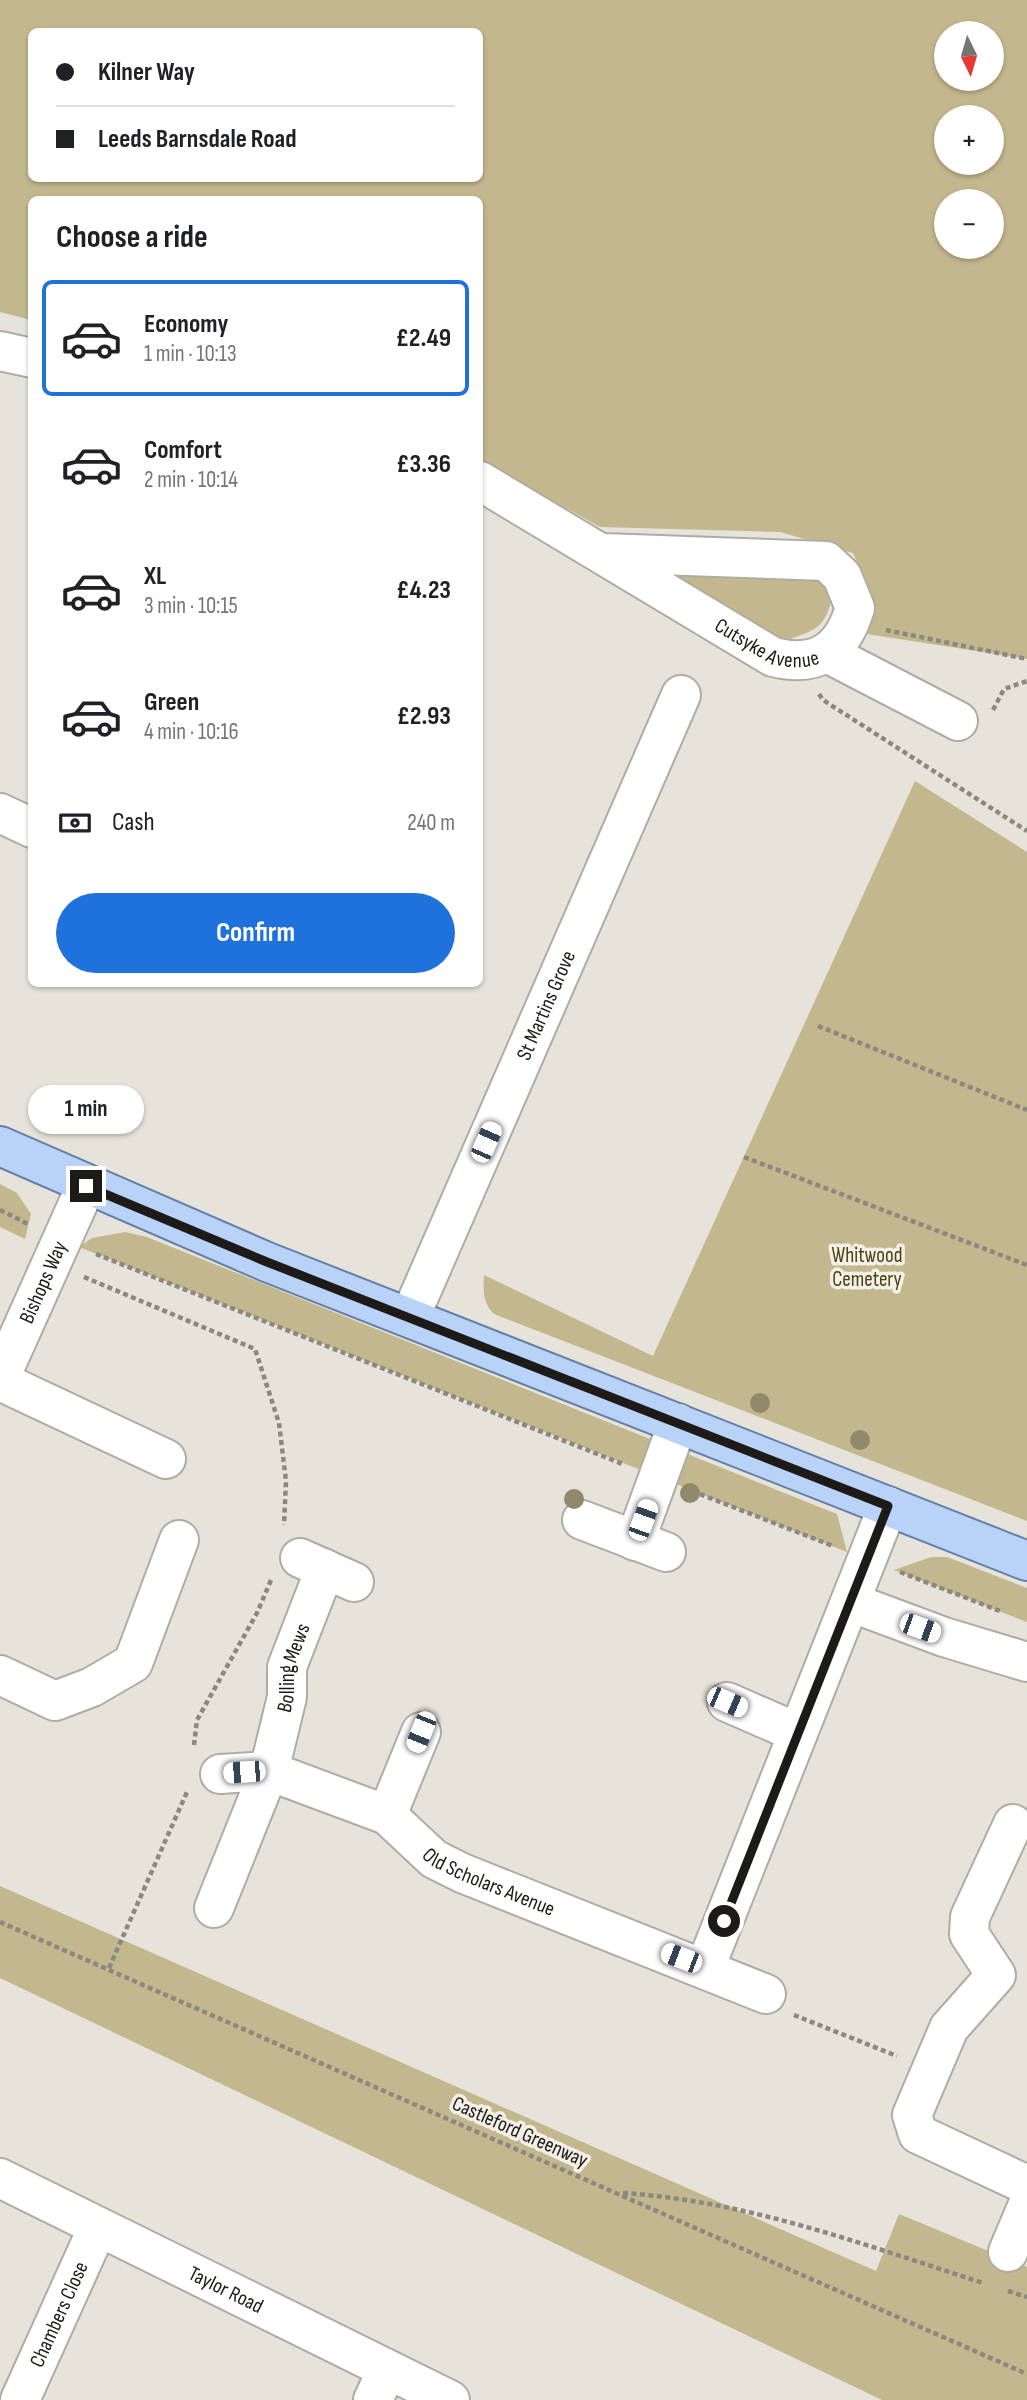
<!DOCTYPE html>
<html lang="en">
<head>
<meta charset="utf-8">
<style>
  body { margin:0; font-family:"Sofia Sans Condensed",sans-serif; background:#f6f6f6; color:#202124; height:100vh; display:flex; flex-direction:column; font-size:26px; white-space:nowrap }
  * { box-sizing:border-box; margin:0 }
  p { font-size:23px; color:#757577 }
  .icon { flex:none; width:38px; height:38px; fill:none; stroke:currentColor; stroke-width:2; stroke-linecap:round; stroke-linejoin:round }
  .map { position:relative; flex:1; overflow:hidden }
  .panel { position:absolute; left:28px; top:196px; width:455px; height:791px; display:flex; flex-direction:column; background:#fff; border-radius:10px; box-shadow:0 2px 5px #0004 }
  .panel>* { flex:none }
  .hud { position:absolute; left:28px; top:28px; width:455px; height:154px; border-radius:10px; box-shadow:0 2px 5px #0004; display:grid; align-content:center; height:154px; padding:0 28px; background:#fff }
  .needle { width:46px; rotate:175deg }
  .fabs { position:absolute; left:934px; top:21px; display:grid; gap:14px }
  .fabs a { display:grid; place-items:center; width:70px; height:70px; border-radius:50%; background:#fff; box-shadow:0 2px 5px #0004; font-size:35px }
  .end { position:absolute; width:32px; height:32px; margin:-16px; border:9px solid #1c1b17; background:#fff; box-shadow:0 0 0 4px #fff }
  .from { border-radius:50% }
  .bubble { position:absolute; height:49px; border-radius:24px; background:#fff; box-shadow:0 2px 5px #0004; font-size:23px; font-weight:700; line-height:49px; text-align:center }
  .car { position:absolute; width:21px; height:42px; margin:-21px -10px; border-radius:9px; box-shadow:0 0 5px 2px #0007; background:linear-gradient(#fff 24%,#345 0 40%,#fff 0 76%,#345 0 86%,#fff 0) }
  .hud b { display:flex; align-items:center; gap:24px; height:66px; font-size:26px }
  .hud b+b { border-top:2px solid #e0e0e0 }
  .hud i { width:18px; height:18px; background:#202124 }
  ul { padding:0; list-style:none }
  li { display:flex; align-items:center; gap:21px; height:116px; margin:0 14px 10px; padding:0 14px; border:4px solid transparent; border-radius:10px }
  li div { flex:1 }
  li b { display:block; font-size:26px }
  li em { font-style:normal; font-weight:700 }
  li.active { border-color:#1f71db }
  li>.icon { width:63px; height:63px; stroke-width:1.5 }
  h2 { padding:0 28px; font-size:32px; line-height:84px }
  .pay { display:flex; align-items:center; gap:18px; height:77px; padding:0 28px; font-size:26px }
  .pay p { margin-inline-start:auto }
  .cta { display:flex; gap:14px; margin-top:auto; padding:14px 28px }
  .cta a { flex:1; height:80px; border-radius:42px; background:#1f71db; color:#fff; font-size:28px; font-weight:700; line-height:80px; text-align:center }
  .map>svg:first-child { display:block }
  .green { fill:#c3b88d; fill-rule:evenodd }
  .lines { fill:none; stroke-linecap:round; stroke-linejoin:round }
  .minor-casing { stroke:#aeaca3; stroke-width:42 }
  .major-casing { stroke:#637fa5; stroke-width:42 }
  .path { stroke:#8a8881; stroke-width:4.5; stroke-dasharray:5 3.5; stroke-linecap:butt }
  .minor { stroke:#fff; stroke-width:38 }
  .major { stroke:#b8d3f7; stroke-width:38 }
  .tree { fill:#91896b }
  .route { stroke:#1c1b17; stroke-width:9 }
  .labels { text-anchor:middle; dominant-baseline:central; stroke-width:7; stroke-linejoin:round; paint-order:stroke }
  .street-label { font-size:21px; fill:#1c1b17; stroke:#f3f0e7 }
  .park-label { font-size:21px; fill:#4b4011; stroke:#f3f0e7 }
</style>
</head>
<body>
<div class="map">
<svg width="1027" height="2400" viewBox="0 0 1027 2400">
  <rect width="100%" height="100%" fill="#e6e3da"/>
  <g class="green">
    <path d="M0,0H1027V659L860,633L870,591L853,553L780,532L600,527L480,460V200H32L31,320L0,312ZM32,32H480V178H32ZM947,33H992V79H947ZM947,117H992V163H947ZM947,201H992V247H947Z"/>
    <path d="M666,569L807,572L821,581L831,601C824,631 811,631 784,641L685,584Z"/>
    <path d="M915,781L1027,852V1521L494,1314C483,1303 483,1291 484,1275L653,1356Z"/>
    <path d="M0,1184L17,1193L31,1214L25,1239L0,1227Z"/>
    <path d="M125,1232L147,1237L837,1514L847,1552L79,1247L92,1238Z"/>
    <path d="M931,1557H947L1027,1588V1622L894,1570Z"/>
    <path d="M0,1886L876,2271L899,2214L1027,2267V2400H882L0,1978Z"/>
  </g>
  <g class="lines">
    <defs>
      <g id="minor">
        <path d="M0,351L32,358"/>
        <path id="s1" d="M480,481L773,657C817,668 842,651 855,608L842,576L826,561L604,553"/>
        <path d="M827,653L958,721"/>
        <path d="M0,813L32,828"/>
        <path id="s2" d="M410,1317L681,695"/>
        <path id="s3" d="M0,1378L86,1186"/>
        <path d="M0,1381L166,1459"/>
        <path d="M582,1520L666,1552"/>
        <path d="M635,1541L678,1423"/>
        <path d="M300,1558L354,1582"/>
        <path d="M850,1602L944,1637L1027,1662"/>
        <path d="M0,1675L55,1701L92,1687L133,1663L179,1540"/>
        <path d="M727,1702L798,1733"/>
        <path id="s4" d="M220,1774L269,1771L387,1815L434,1859L462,1873L766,1994"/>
        <path d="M387,1815L421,1732"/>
        <path d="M1013,1824L970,1917L969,1934L996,1975L949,2028L912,2115L918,2134L1027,2185"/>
        <path id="s5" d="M214,1908L269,1771L287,1697V1667L325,1569"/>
        <path d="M705,1968L888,1506"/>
        <path id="s6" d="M0,2178L450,2400"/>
        <path d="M1008,2252L1027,2207"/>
        <path id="s7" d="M20,2400L98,2227"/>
        <path d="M373,2400L387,2370"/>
      </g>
      <path id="major" d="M0,1146L267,1262L1027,1561"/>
    </defs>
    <use href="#minor" class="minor-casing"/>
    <use href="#major" class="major-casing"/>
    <g class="path">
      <path d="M886,630L1027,659"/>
      <path d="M819,694L823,700L1027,831"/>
      <path d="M993,710L1004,689L1027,681"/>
      <path d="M818,1026L1027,1110"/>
      <path d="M744,1157L1027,1265"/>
      <path d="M0,1210L28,1224"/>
      <path d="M96,1254L625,1465"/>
      <path d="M84,1277L255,1349L279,1423L286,1481L284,1525"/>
      <path d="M692,1491L833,1546"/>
      <path d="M900,1572L1000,1611"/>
      <path d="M194,1745L197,1720L257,1613L271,1580"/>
      <path d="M0,1922L1027,2374"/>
      <path d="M109,1968L187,1792"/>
      <path d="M794,2015L897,2056"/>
      <path d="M623,2193C748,2201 865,2245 983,2283"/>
      <path d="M1008,2291L1027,2297"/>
    </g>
    <use href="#minor" class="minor"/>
    <use href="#major" class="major"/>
  </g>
  <g class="tree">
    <circle cx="760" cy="1403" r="10"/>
    <circle cx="860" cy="1440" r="10"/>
    <circle cx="690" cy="1493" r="10"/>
    <circle cx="574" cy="1499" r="10"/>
  </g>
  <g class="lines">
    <path class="route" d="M86,1186L267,1262L888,1506L724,1921"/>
  </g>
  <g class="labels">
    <g class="street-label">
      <text stroke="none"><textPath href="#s1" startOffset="332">Cutsyke Avenue</textPath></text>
      <text stroke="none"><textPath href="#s2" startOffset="340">St Martins Grove</textPath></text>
      <text stroke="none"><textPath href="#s3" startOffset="105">Bishops Way</textPath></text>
      <text stroke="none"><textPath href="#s5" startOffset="254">Bolling Mews</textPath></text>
      <text stroke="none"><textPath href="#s4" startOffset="299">Old Scholars Avenue</textPath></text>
      <text transform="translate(520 2132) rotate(24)">Castleford Greenway</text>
      <text stroke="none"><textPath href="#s6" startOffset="252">Taylor Road</textPath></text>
      <text stroke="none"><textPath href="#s7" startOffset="94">Chambers Close</textPath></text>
    </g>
    <g class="park-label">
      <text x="867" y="1255">Whitwood<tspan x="867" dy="24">Cemetery</tspan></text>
    </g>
  </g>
</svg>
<div class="fabs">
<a><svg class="needle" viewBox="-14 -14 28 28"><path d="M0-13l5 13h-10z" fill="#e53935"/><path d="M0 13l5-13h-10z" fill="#757577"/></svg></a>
<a>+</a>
<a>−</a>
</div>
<i class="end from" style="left:724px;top:1921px"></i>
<i class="end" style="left:86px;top:1186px"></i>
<div class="bubble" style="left:28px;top:1085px;width:116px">1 min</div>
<i class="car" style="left:486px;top:1142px;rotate:24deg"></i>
<i class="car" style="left:643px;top:1520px;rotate:20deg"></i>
<i class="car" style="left:920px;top:1628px;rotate:110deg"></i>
<i class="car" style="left:727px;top:1702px;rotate:113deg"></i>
<i class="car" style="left:421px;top:1732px;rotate:202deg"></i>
<i class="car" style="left:244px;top:1772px;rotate:266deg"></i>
<i class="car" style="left:681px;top:1958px;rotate:291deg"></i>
<div class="hud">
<b><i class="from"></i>Kilner Way</b>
<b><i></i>Leeds Barnsdale Road</b>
</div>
<section class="panel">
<h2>Choose a ride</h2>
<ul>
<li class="active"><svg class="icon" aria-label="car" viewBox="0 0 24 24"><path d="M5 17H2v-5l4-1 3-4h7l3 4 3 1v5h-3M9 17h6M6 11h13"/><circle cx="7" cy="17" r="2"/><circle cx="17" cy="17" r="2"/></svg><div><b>Economy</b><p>1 min · 10:13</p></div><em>£2.49</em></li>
<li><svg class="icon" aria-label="car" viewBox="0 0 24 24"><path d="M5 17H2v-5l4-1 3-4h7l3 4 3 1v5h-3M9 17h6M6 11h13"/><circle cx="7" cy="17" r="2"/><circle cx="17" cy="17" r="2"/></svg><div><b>Comfort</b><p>2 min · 10:14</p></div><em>£3.36</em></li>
<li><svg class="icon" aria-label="car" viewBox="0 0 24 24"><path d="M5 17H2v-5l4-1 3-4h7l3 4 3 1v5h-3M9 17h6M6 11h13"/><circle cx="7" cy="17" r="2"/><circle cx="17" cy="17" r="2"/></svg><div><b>XL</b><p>3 min · 10:15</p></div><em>£4.23</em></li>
<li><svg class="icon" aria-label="car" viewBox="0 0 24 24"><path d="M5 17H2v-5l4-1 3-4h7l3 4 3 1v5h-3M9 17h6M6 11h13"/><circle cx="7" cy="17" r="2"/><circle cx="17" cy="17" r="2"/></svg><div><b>Green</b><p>4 min · 10:16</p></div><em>£2.93</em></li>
</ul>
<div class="pay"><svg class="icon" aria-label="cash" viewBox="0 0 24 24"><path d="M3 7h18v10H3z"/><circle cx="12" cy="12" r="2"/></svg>Cash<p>240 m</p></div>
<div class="cta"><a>Confirm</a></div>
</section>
</div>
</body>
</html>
